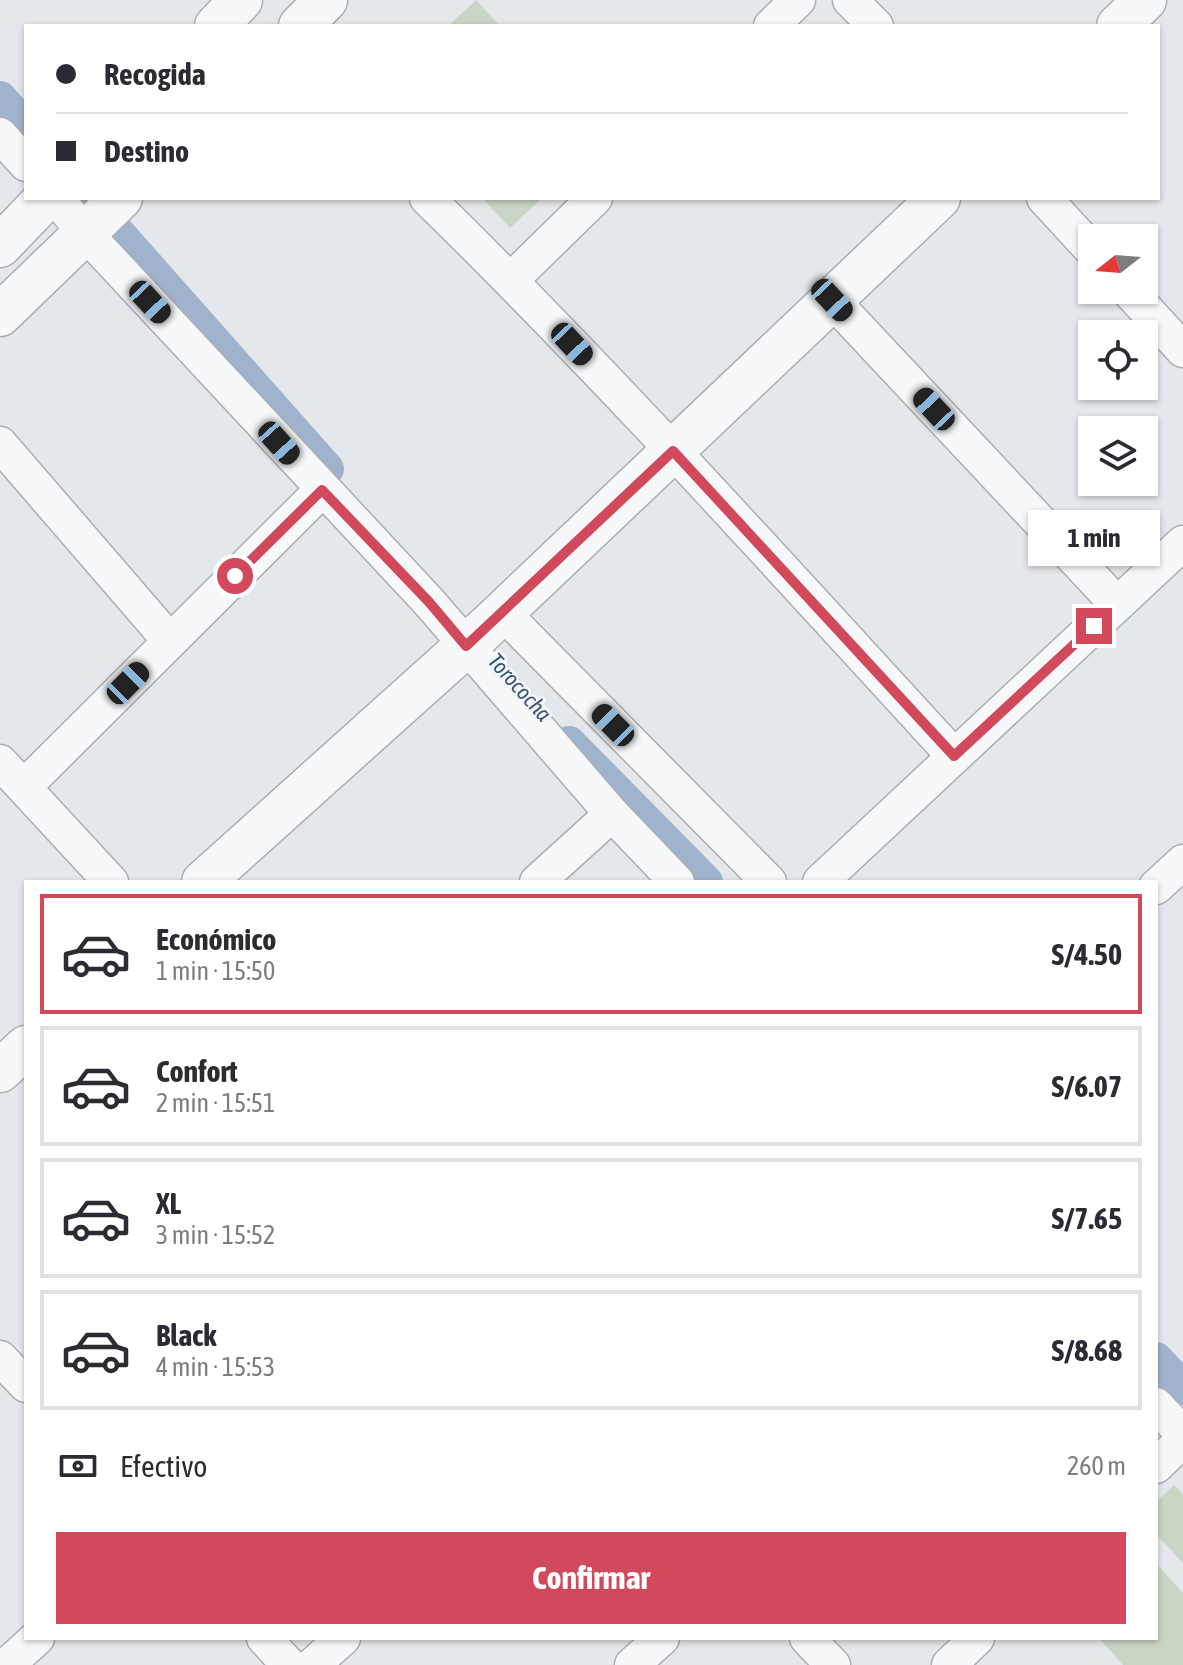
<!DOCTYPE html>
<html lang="es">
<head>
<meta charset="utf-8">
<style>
  body { margin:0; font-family:"Asap Condensed",sans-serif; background:#f7f7f7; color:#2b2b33; height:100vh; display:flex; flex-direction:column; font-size:30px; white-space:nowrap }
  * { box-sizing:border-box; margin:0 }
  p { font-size:26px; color:#7c7c81 }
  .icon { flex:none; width:44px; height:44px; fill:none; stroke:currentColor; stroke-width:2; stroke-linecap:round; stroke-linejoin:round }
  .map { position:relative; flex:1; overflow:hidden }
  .drawer { position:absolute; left:24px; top:880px; width:1134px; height:760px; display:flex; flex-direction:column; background:#fff; border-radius:0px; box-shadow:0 2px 6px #0004 }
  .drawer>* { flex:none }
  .hud { position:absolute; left:24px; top:24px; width:1136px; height:176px; border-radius:0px; box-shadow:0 2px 6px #0004; display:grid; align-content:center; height:176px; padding:0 32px; background:#fff }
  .needle { width:52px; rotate:253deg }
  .fabs { position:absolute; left:1078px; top:224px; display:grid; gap:16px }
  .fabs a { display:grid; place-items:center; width:80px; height:80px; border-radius:0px; background:#fff; box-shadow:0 2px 6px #0004; font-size:40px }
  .end { position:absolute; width:36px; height:36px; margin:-18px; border:10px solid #d1495b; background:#fff; box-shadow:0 0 0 4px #fff }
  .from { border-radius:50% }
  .bubble { position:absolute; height:56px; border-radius:0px; background:#fff; box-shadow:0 2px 6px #0004; font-size:26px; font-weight:700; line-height:56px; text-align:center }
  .car { position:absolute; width:24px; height:48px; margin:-24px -12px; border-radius:10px; box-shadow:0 0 6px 2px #0007; background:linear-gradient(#222 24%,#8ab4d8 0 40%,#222 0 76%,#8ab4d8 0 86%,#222 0) }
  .hud b { display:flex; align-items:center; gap:28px; height:76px; font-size:30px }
  .hud b+b { border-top:2px solid #e1e1e2 }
  .hud i { width:20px; height:20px; background:#2b2b33 }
  ul { padding:14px 0 0; list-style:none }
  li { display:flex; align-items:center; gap:24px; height:120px; margin:0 16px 12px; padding:0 16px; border:4px solid #e1e1e2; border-radius:0px }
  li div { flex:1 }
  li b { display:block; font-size:30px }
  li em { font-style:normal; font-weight:700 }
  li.active { border-color:#d1495b }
  li>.icon { width:72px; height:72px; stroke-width:1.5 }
  .pay { display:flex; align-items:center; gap:20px; height:88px; padding:0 32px; font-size:30px }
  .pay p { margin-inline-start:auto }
  .action { display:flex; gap:16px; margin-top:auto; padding:16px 32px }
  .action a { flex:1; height:92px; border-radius:0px; background:#d1495b; color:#fff; font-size:32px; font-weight:700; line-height:92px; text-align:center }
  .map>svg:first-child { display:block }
  .green { fill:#c9d6c5 }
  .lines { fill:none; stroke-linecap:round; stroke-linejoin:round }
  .canal { stroke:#9fb4cc; stroke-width:34 }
  .minor-casing { stroke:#a9aeb7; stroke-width:37 }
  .tertiary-casing { stroke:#a9aeb7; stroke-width:45 }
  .minor { stroke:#f7f8fa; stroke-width:34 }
  .tertiary { stroke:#f7f8fa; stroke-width:42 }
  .route { stroke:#d1495b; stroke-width:10 }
  .labels { text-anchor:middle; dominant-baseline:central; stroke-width:6; stroke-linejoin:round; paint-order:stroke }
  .water-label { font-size:22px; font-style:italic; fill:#34527a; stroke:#f4f6f9 }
</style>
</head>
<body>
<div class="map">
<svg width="1183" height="1665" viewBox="0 0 1183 1665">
  <rect width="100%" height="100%" fill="#e4e7ec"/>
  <g class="green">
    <path d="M476,0L500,26H448Z"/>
    <path d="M482,198H542L510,228Z"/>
    <path d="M1174,1485L1183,1495V1563L1156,1534V1502Z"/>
    <path d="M1156,1563L1183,1593V1665H1123L1099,1638H1156Z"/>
  </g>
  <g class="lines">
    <g class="canal">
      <path d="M0,98L26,128"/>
      <path d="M87,198L327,469"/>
      <path d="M569,743L706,882"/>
      <path d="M1156,1359L1183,1388"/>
    </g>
    <defs>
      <g id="minor">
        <path d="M850,0L876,26"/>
        <path d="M771,26L798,0"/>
        <path d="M0,135L26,164"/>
        <path d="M56,198L86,234L429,602L612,814L677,882"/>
        <path d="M427,198C610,377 781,568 954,756"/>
        <path d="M1044,198L1092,250"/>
        <path d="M511,280L595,198"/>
        <path d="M1128,290L1183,350"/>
        <path d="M832,300L1117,604"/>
        <path d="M0,444L170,641"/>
        <path d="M502,612L769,882"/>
        <path d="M0,762L111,882"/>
        <path d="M24,787L322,490"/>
        <path d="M537,882L612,814"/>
        <path d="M820,882L1183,543"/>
        <path d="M1156,887L1183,862"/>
        <path d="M0,1358L26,1385"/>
        <path d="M1156,1405L1183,1434"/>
        <path d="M1156,1466L1183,1440"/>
        <path d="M264,1638L289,1665"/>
        <path d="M807,1638L833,1665"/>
        <path d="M7,1665L37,1638"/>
        <path d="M313,1665L343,1638"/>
        <path d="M632,1665L662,1638"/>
        <path d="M949,1665L977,1638"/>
      </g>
      <g id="tertiary">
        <path d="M216,26L241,0"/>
        <path d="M300,26L326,0"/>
        <path d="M1118,26L1145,0"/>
        <path d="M0,246L46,198"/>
        <path d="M0,315L121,198"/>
        <path d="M203,882L487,627L939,198"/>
        <path d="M0,1071L26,1047"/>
      </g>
    </defs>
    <use href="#minor" class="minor-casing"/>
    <use href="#tertiary" class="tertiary-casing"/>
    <use href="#minor" class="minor"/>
    <use href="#tertiary" class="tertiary"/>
  </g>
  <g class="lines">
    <path class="route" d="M235,576L322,490L429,602L466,646L673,451L954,756L1094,626"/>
  </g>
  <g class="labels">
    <g class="water-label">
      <text transform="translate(520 687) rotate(48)">Torococha</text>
    </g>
  </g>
</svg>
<div class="fabs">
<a><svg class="needle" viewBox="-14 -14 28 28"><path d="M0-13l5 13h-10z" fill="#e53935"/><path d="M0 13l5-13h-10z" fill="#7c7c81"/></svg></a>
<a><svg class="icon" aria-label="locate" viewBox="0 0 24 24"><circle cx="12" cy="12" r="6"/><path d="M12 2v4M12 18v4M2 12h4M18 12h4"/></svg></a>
<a><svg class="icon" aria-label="layers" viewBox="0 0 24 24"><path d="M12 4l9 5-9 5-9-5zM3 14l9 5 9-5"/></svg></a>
</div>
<i class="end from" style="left:235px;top:576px"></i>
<i class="end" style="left:1094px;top:626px"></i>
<div class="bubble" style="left:1028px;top:510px;width:132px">1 min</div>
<i class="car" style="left:832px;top:300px;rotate:137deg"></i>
<i class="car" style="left:150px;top:302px;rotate:137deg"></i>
<i class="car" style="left:572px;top:344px;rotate:137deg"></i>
<i class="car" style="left:934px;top:409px;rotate:317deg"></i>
<i class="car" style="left:279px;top:443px;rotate:138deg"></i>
<i class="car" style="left:128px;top:683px;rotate:45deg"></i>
<i class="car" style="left:613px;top:725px;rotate:315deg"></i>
<div class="hud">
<b><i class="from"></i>Recogida</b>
<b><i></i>Destino</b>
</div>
<section class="drawer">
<ul>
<li class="active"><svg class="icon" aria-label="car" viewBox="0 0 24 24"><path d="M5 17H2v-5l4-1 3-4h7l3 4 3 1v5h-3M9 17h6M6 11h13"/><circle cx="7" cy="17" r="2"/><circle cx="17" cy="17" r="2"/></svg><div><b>Económico</b><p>1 min · 15:50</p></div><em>S/4.50</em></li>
<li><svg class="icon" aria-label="car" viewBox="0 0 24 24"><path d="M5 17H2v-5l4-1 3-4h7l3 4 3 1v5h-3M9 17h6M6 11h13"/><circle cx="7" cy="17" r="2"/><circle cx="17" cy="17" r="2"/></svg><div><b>Confort</b><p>2 min · 15:51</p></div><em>S/6.07</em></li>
<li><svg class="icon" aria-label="car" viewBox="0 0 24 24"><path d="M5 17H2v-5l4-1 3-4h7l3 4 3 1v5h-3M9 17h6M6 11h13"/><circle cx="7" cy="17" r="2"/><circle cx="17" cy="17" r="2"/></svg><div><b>XL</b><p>3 min · 15:52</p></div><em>S/7.65</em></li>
<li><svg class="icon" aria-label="car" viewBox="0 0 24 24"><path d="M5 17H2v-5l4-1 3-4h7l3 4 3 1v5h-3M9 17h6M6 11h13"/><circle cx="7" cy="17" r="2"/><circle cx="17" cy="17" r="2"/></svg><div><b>Black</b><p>4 min · 15:53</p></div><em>S/8.68</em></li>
</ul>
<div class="pay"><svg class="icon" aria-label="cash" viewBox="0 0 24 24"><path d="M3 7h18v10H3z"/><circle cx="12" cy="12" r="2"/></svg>Efectivo<p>260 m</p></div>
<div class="action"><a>Confirmar</a></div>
</section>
</div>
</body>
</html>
